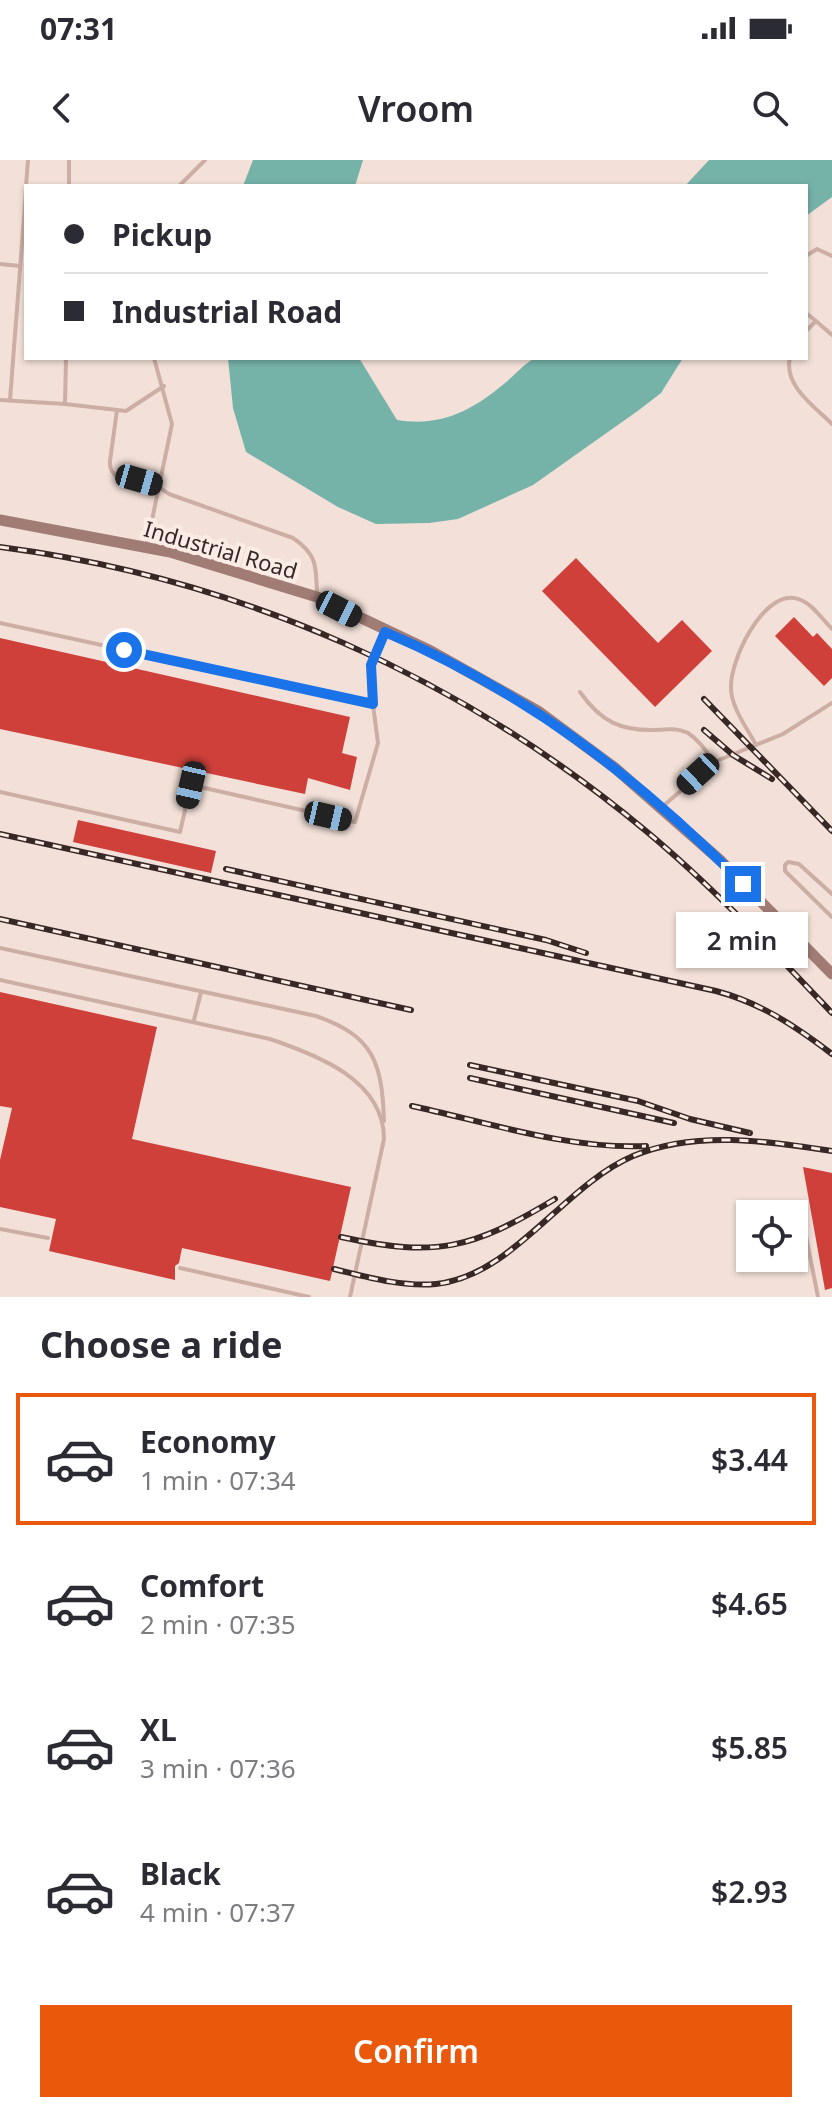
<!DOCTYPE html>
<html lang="en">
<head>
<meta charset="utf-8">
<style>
  body { margin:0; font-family:"Noto Sans",sans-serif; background:#f2f2f3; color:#2b2b33; height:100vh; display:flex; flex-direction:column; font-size:30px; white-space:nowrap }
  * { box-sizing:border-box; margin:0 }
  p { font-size:26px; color:#7c7c81 }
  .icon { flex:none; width:44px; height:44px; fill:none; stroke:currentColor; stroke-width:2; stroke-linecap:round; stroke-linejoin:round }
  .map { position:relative; height:1137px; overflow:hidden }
  .panel { display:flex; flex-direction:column; background:#fff; flex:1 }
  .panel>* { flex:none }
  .guide { position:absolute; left:24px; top:24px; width:784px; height:176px; border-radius:0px; box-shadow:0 2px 6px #0004; display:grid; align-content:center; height:176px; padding:0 40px; background:#fff }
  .tools { position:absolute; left:736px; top:1040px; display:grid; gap:16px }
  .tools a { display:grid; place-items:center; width:72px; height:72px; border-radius:0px; background:#fff; box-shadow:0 2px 6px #0004; font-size:40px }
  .end { position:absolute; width:36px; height:36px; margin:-18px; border:10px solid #1a73e8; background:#fff; box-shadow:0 0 0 4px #fff }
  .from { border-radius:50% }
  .bubble { position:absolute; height:56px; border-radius:0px; background:#fff; box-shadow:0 2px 6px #0004; font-size:26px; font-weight:600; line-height:56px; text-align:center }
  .car { position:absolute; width:24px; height:48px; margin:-24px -12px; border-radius:10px; box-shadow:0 0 6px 2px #0007; background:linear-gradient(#222 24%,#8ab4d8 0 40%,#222 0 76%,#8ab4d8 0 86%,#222 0) }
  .guide b { display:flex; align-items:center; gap:28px; height:76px; font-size:30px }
  .guide b+b { border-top:2px solid #e1e1e2 }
  .guide i { width:20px; height:20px; background:#2b2b33 }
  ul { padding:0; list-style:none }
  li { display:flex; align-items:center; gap:24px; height:132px; margin:0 16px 12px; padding:0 24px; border:4px solid transparent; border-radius:0px }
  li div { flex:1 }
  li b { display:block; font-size:30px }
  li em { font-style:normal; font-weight:600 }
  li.active { border-color:#ea580c }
  li>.icon { width:72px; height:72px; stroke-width:1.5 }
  h2 { padding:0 40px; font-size:36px; line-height:96px }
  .primary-button { display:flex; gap:16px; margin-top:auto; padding:16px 40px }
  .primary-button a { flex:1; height:92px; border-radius:0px; background:#ea580c; color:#fff; font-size:32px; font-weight:600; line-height:92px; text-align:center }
  .status { display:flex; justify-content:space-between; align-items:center; height:56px; padding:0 40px; background:#fff; direction:ltr }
  .status svg { height:22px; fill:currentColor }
  header { display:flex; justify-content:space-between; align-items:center; height:104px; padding:0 40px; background:#fff; font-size:36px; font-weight:600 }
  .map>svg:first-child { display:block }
  .water { fill:#75b2a8 }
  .building { fill:#cf403b }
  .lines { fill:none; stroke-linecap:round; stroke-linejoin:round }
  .lane { stroke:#ccaea4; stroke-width:4 }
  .secondary { stroke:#a07c75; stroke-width:11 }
  .rail-casing { stroke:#372826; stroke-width:6 }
  .rail { stroke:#fbece5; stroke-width:3; stroke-dasharray:9; stroke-linecap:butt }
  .route { stroke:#1a73e8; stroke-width:10 }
  .labels { text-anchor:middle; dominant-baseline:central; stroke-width:8; stroke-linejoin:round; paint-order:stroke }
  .street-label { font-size:22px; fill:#372826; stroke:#fbece5 }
</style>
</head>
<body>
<div class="status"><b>07:31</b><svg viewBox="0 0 49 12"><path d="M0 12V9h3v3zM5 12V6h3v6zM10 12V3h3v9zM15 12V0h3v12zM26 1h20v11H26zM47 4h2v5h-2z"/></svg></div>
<header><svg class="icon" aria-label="back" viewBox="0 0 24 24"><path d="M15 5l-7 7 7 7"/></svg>Vroom<svg class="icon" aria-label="search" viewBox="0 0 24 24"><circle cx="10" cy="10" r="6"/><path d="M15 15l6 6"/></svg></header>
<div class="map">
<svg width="832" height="1137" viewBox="0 0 832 1137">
  <rect width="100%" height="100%" fill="#f3e1d9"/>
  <g class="water">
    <path d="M253,0H363L355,26H243Z"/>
    <path d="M709,0H832V37L806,56V26H685Z"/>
    <path d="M228,198H359L397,260C440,267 472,251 505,223C514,216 523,205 533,199C544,194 661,198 683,198L661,233L639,250L533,325L458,359L429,363L376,364L338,347L246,292L233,248Z"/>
  </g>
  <g class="building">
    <path d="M576,398L658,483L682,460L712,491L655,547L542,431Z"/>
    <path d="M794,457L813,477L817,473L832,489V518L824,526L775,476Z"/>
    <path d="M0,478L350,557L342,593L357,597L350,630L308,618L305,634L0,569Z"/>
    <path d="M78,660L216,691L211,713L73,682Z"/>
    <path d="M0,832L157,867L132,979L351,1027L330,1121L182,1088L179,1103L175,1106V1120L49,1091L56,1059L0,1047V1000L12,948L0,946Z"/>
    <path d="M803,1007L832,1013V1128L825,1130Z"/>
  </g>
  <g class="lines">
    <g class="lane">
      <path d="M26,26L28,0"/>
      <path d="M69,26V0"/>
      <path d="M179,26L205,0"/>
      <path d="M806,96L817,89L832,96"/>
      <path d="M0,104L20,106"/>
      <path d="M806,153L816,161"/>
      <path d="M806,171L816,161L832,175"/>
      <path d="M790,198C783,225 815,247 832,264"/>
      <path d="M0,240L65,244L126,251L164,226"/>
      <path d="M10,240L26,31"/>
      <path d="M65,244L66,198"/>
      <path d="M117,250L110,301C108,326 141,318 158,326C159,327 167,333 169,334L293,378C318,395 316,407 317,435"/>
      <path d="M147,384L172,264L154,198"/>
      <path d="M0,463L373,544"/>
      <path d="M580,532C601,562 621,571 656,570C667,569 678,568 688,573C699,580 706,591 714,602L662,647"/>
      <path d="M756,585C747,568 731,547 731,528C730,501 761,434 794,438C810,440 821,458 832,469"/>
      <path d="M714,602L783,574L832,543"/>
      <path d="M0,632L180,672L191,625L355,662L378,583L372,537L371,505L385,472"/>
      <path d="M832,734L799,704L788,702L785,705V711L832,757"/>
      <path d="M0,788L316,856C374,876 382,903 384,961"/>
      <path d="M0,820L270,879C317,895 384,920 384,979L350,1137"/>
      <path d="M194,860L201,832"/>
      <path d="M0,1069L48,1078"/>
      <path d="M805,1071L818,1137"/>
      <path d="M180,1108L309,1137"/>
    </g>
    <path class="secondary" d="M0,360L170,392L317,437L431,491L538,551L615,608L721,701L832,814"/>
    <defs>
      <g id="rail">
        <path d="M0,387C239,418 461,517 646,671C712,726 773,791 832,853"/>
        <path d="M704,539L832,671"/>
        <path d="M704,570L733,595L772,619"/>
        <path d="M0,674L716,831C761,843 795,866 832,894"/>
        <path d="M226,709L546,780L586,793"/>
        <path d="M0,759L411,850"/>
        <path d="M470,905L638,941L690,959L750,973"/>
        <path d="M470,918L674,963"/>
        <path d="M412,946C486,962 571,990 646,986"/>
        <path d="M341,1077C437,1098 472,1089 555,1039"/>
        <path d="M334,1109C367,1117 401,1127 436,1124C513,1116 563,1026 633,996C695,970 767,981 832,991"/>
      </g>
    </defs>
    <use href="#rail" class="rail-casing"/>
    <use href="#rail" class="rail"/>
  </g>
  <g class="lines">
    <path class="route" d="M124,490L373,544L371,505L385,472C524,531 638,617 743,724"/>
  </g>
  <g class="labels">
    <g class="street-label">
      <text transform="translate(221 389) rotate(16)">Industrial Road</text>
    </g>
  </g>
</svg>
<div class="tools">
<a><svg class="icon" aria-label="locate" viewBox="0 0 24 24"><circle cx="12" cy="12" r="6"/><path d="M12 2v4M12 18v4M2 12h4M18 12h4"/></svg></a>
</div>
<i class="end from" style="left:124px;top:490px"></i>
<i class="end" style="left:743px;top:724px"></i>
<div class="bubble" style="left:676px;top:752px;width:132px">2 min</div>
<i class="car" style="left:139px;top:320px;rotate:106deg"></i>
<i class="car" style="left:339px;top:449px;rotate:117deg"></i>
<i class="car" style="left:698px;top:614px;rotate:227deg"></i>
<i class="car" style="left:191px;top:625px;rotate:193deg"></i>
<i class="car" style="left:328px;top:656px;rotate:103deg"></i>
<div class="guide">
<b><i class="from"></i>Pickup</b>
<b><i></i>Industrial Road</b>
</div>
</div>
<section class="panel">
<h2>Choose a ride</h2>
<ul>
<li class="active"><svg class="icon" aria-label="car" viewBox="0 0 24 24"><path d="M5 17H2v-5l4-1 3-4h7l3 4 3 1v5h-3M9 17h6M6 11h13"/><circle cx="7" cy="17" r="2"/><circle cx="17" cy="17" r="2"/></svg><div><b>Economy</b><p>1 min · 07:34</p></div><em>$3.44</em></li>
<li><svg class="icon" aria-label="car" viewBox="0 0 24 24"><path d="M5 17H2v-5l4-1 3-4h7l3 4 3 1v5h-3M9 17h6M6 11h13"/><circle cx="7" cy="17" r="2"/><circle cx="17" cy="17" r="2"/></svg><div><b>Comfort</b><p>2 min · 07:35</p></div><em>$4.65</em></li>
<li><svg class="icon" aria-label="car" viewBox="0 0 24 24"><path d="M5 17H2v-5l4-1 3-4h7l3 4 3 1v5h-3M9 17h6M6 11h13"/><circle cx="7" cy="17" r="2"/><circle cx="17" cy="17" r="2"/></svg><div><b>XL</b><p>3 min · 07:36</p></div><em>$5.85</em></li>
<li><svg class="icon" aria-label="car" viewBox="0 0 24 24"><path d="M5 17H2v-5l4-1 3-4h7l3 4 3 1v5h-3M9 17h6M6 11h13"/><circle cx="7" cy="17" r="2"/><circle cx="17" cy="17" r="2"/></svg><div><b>Black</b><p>4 min · 07:37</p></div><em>$2.93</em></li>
</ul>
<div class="primary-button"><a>Confirm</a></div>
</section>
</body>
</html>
